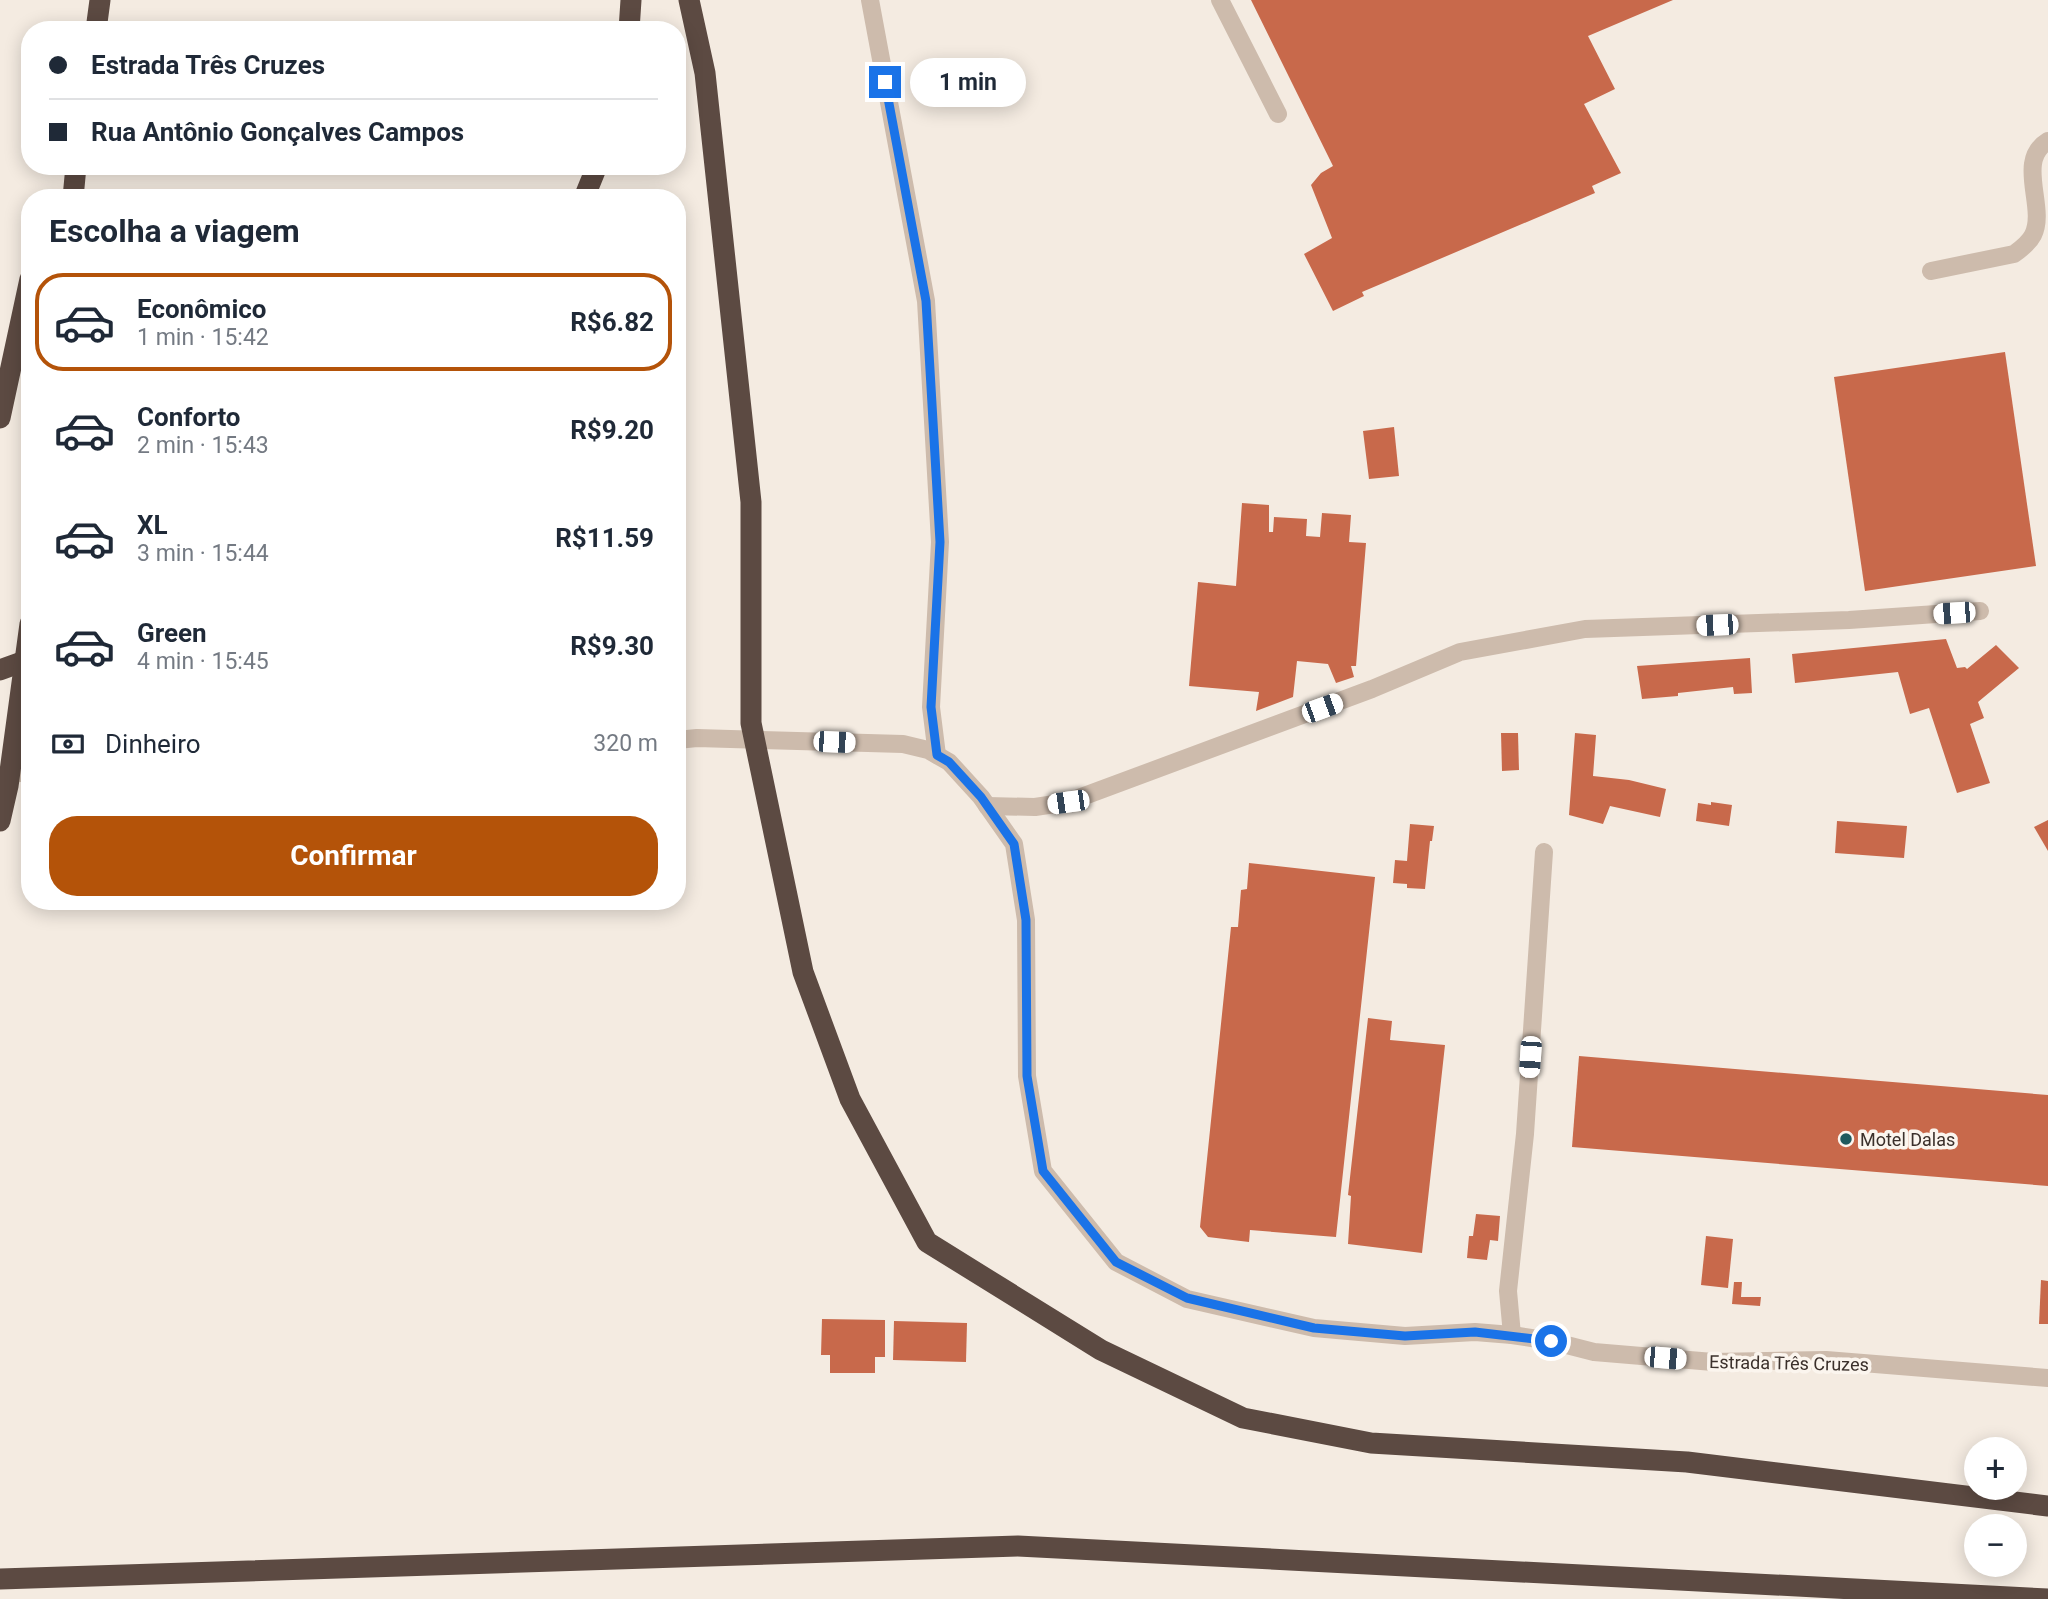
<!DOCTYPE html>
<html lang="pt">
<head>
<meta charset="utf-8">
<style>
  body { margin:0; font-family:Roboto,sans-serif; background:#f2f2f3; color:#1f2937; height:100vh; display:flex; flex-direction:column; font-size:26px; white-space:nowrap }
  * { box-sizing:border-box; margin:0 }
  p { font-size:23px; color:#747a83 }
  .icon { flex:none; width:38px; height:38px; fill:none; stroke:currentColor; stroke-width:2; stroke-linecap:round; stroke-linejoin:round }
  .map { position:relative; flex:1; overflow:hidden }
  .sheet { position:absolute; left:21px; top:189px; width:665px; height:721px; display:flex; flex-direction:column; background:#fff; border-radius:28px; box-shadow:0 4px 18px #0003 }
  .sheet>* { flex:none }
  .banner { position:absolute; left:21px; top:21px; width:665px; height:154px; border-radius:28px; box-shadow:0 4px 18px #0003; display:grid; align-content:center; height:154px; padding:0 28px; background:#fff }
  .controls { position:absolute; left:1964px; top:1437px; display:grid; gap:14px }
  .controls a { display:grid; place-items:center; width:63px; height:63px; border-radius:50%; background:#fff; box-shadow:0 4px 18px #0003; font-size:35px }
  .end { position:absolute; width:32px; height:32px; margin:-16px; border:9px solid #1a73e8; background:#fff; box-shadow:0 0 0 4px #fff }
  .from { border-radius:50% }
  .bubble { position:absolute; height:49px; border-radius:24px; background:#fff; box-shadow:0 4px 18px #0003; font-size:23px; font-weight:700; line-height:49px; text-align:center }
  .car { position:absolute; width:21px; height:42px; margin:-21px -10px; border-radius:9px; box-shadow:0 0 5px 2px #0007; background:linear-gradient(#fff 24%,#345 0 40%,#fff 0 76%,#345 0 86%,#fff 0) }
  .banner b { display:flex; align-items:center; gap:24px; height:66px; font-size:26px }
  .banner b+b { border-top:2px solid #e0e1e3 }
  .banner i { width:18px; height:18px; background:#1f2937 }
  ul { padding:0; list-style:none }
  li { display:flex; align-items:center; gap:21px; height:98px; margin:0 14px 10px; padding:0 14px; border:4px solid transparent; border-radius:28px }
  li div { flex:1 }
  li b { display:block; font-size:26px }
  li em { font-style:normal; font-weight:700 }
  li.selected { border-color:#b45309 }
  li>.icon { width:63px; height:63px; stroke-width:1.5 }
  h2 { padding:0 28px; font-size:32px; line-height:84px }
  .pay { display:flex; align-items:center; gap:18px; height:77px; padding:0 28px; font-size:26px }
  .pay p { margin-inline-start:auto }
  .button { display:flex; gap:14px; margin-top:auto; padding:14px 28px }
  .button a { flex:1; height:80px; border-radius:28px; background:#b45309; color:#fff; font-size:28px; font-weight:700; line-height:80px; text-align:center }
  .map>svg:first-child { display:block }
  .building { fill:#c8694b }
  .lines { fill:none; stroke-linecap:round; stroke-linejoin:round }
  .minor { stroke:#cdbbac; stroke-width:18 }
  .highway { stroke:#5c4a42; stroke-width:21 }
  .route { stroke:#1a73e8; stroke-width:9 }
  .poi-dot { fill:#1f5a5e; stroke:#fbf5ee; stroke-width:2.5 }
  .labels { text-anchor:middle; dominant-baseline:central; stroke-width:7; stroke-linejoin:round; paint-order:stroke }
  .poi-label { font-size:18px; fill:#3b302b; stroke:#fbf5ee; text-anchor:start }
  .street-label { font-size:18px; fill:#3b302b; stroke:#fbf5ee }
</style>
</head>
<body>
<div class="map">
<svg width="2048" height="1599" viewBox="0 0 2048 1599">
  <rect width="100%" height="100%" fill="#f4ebe1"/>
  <g class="building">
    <path d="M1251,0H1673L1588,36L1615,89L1584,104L1621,173L1592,186L1595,193L1362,292L1364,296L1333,311L1304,254L1332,238L1311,185L1321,173L1333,166Z"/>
    <path d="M2005,352L2036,566L1865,591L1834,377Z"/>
    <path d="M1394,427L1399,476L1369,479L1363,431Z"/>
    <path d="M1242,503L1269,505V532H1273L1274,517L1307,519L1306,536L1320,537L1322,513L1351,515L1349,542L1366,543L1356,666H1351L1354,677L1336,683L1328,664L1297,661L1293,697L1256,711L1259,692L1189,686L1198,582L1236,586Z"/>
    <path d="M1946,639L1957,668L1965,667L1967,669L1996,645L2019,668L1978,702L1984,718L1970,724L1990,783L1957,793L1929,708L1910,714L1898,672L1795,683L1792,654Z"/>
    <path d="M1750,658L1752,693L1734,694L1733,687L1678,693V696L1642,699L1637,666Z"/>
    <path d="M1501,733H1518L1519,770L1502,771Z"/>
    <path d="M1575,733L1596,735L1593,776L1629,780L1666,789L1660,817L1610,806L1603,824L1569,815Z"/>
    <path d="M1711,802L1732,805L1729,826L1696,821L1698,803L1711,805Z"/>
    <path d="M2048,820V851L2034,827Z"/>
    <path d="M1837,821L1907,826L1904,858L1835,853Z"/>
    <path d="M1410,824L1434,826L1432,841H1430L1425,889L1407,888V884L1393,883L1395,860L1407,861Z"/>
    <path d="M1249,863L1375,877L1336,1237L1250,1230L1249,1242L1208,1237L1200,1227L1231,927H1238L1241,890L1247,889Z"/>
    <path d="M1368,1018L1392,1021L1390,1040L1445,1045L1422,1253L1348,1244L1351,1196L1348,1195Z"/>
    <path d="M1579,1056L2048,1095V1186L1572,1147Z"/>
    <path d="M1476,1214L1500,1216L1498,1241L1490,1240L1487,1260L1467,1258L1469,1236H1473Z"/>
    <path d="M1706,1236L1733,1239L1728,1288L1701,1285Z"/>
    <path d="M2041,1280L2048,1281V1324H2039Z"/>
    <path d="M1734,1282H1742L1741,1297H1761L1760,1306L1732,1304Z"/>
    <path d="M822,1319L885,1320V1357H875V1373H830V1355H821Z"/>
    <path d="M894,1321L967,1323L966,1362L893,1360Z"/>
  </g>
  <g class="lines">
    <g class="minor">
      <path d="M870,0L926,301L940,542L931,707L937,755"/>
      <path d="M1220,0L1278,114"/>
      <path d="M1931,271L2014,254C2021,249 2029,243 2033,235C2047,207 2015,161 2048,141"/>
      <path d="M677,740L697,738L903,744L928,750L949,762L981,797L1014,844L1026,920L1027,1076L1043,1171L1116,1262L1187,1299L1314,1328L1405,1336L1475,1332L1512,1335L1551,1341L1594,1352L1713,1362L1826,1360L2048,1378"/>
      <path d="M0,775L30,772"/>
      <path d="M987,806L1035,807L1068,802L1372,689L1460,652L1585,629L1849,620L1980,611"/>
      <path d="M1512,1335L1508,1291L1525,1134L1544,852"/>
    </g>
    <g class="highway">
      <path d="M689,0L705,73L751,502V723L803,972L850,1099L927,1242L1101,1350L1243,1418L1371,1443L1687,1462L2048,1506"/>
      <path d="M96,30L100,0"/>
      <path d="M629,30L631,0"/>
      <path d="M73,198L76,166"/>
      <path d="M584,198L597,166"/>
      <path d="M0,418L30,279"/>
      <path d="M0,670L30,659"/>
      <path d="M0,821L8,786L30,624"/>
      <path d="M0,1579L1018,1546L2048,1599"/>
    </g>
  </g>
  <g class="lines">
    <path class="route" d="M885,82L926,301L940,542L931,707L937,755L949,762L981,797L1014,844L1026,920L1027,1076L1043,1171L1116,1262L1187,1298L1314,1328L1405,1336L1475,1332L1551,1341"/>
  </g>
  <circle class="poi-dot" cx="1846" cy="1139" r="7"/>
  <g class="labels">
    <g class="poi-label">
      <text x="1860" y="1139">Motel Dalas</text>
    </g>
    <g class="street-label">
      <text transform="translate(1789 1363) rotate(1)">Estrada Três Cruzes</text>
    </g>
  </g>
</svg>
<div class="controls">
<a>+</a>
<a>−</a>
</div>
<i class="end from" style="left:1551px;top:1341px"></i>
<i class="end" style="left:885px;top:82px"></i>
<div class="bubble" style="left:910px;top:58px;width:116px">1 min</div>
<i class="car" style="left:1954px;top:613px;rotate:266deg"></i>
<i class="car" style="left:1717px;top:625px;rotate:268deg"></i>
<i class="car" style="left:1322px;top:708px;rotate:70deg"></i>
<i class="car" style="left:834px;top:742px;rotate:92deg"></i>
<i class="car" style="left:1068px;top:802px;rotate:262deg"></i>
<i class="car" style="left:1530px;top:1057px;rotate:184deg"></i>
<i class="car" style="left:1665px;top:1358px;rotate:95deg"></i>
<div class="banner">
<b><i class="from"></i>Estrada Três Cruzes</b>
<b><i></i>Rua Antônio Gonçalves Campos</b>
</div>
<section class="sheet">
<h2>Escolha a viagem</h2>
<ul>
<li class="selected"><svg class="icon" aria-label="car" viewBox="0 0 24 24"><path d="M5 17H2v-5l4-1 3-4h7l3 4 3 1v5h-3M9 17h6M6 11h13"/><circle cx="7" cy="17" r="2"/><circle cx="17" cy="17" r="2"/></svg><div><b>Econômico</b><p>1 min · 15:42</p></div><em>R$6.82</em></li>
<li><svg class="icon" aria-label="car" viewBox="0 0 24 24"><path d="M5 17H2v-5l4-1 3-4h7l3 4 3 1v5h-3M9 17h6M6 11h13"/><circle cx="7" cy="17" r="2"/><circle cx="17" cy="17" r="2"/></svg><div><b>Conforto</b><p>2 min · 15:43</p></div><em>R$9.20</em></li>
<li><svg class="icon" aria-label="car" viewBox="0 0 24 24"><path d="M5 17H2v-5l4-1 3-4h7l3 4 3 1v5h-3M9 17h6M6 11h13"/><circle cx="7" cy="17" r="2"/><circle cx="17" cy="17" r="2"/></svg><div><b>XL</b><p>3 min · 15:44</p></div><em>R$11.59</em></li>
<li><svg class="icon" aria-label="car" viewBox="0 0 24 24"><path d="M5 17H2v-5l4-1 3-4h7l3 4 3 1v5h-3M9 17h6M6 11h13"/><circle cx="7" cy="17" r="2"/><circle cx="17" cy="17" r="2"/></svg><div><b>Green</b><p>4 min · 15:45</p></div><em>R$9.30</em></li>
</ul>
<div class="pay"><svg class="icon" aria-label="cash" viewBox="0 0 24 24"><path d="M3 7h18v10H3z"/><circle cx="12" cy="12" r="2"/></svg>Dinheiro<p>320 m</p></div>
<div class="button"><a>Confirmar</a></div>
</section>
</div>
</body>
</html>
